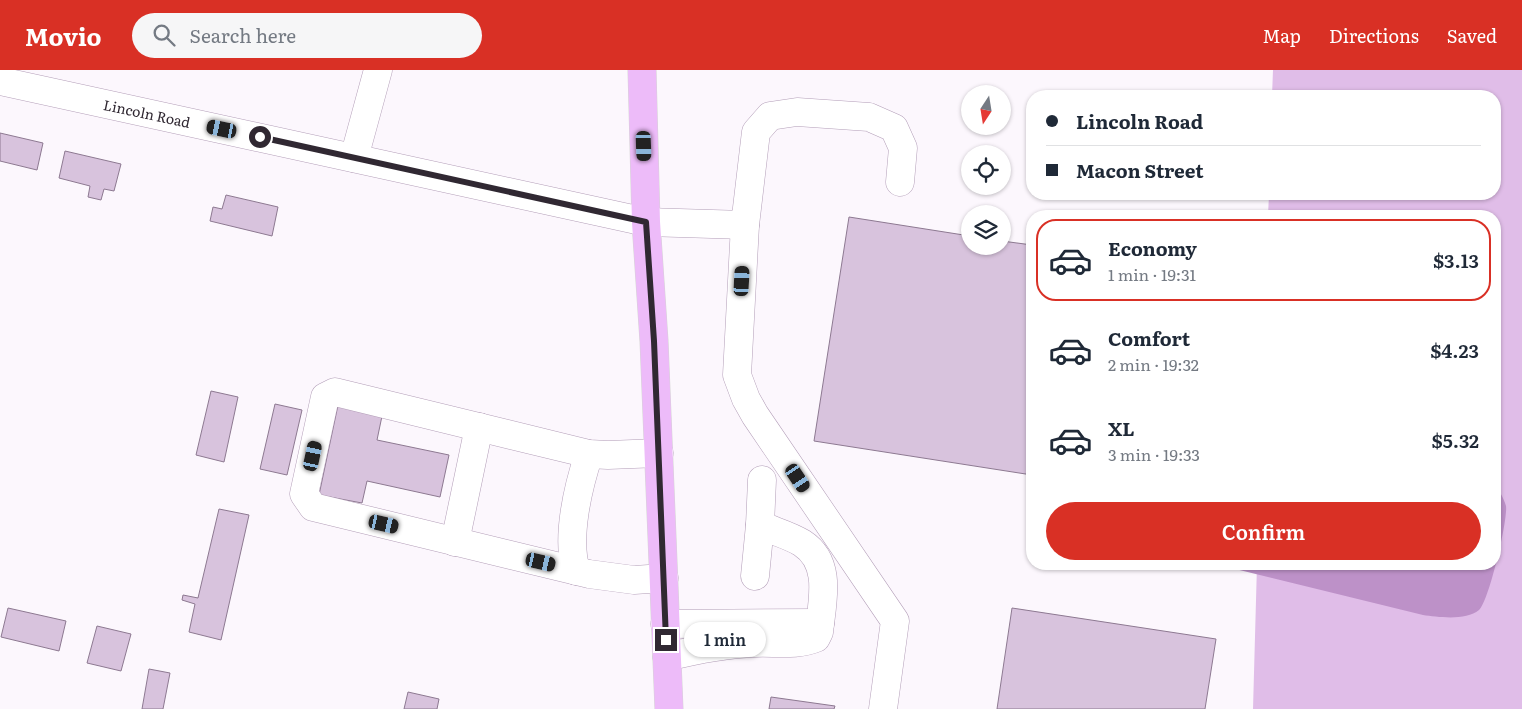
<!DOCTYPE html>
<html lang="en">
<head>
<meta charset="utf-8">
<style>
  body { margin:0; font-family:Literata,serif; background:#f6f6f7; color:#1f2937; height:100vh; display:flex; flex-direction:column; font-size:19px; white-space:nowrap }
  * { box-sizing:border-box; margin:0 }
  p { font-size:16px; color:#747a83 }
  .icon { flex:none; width:28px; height:28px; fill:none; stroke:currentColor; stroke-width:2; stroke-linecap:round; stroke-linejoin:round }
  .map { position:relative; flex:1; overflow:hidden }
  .drawer { position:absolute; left:1026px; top:140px; width:475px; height:360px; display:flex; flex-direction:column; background:#fff; border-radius:20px; box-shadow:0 1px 4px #0004 }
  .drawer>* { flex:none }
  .guide { position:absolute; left:1026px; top:20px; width:475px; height:110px; border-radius:20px; box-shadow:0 1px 4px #0004; display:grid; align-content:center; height:110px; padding:0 20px; background:#fff }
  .needle { width:32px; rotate:192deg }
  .tools { position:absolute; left:961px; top:15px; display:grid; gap:10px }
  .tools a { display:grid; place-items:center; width:50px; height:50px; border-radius:50%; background:#fff; box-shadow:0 1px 4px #0004; font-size:25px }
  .end { position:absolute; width:22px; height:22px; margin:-11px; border:6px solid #302832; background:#fff; box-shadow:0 0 0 2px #fff }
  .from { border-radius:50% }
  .bubble { position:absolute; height:35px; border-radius:18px; background:#fff; box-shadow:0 1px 4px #0004; font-size:16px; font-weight:600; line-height:35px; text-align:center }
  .car { position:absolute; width:15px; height:30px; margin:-15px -8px; border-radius:6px; box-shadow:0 0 4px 1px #0007; background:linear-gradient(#222 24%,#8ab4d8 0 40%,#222 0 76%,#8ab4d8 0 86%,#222 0) }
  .guide b { display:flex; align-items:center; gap:18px; height:48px; font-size:19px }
  .guide b+b { border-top:1px solid #e0e1e3 }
  .guide i { width:12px; height:12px; background:#1f2937 }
  ul { padding:9px 0 0; list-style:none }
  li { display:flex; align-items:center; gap:15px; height:82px; margin:0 10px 8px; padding:0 10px; border:2px solid transparent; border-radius:20px }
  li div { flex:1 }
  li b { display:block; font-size:19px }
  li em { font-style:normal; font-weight:600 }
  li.selected { border-color:#d93025 }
  li>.icon { width:45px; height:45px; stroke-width:1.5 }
  .button { display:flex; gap:10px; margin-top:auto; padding:10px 20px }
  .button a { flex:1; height:58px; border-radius:30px; background:#d93025; color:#fff; font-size:20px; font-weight:600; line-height:58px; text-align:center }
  header { display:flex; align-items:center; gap:30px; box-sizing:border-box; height:70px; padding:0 25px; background:#d93025; color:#fff }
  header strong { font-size:24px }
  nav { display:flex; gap:28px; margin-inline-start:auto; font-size:18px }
  .search { width:350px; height:45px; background:#f6f6f7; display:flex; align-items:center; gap:12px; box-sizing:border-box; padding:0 18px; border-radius:28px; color:#747a83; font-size:19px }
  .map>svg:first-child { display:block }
  .green { fill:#e0bde8 }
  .water { fill:#bd91c8 }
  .building { fill:#d8c3dd; stroke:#8d7991 }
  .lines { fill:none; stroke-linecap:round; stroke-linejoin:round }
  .minor-casing { stroke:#b39eb8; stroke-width:29 }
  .major-casing { stroke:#d6d4d6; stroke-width:29 }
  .minor { stroke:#fff; stroke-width:28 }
  .major { stroke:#edbbf9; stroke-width:28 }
  .route { stroke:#302832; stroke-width:6 }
  .labels { text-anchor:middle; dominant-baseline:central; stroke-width:4; stroke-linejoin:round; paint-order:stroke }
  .street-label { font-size:14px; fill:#302832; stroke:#fff }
</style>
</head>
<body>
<header>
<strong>Movio</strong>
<div class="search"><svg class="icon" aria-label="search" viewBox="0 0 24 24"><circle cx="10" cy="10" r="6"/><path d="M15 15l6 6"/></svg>Search here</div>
<nav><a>Map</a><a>Directions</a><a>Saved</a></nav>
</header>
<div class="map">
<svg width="1522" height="639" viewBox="0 0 1522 639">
  <rect width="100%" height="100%" fill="#fcf7fd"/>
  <path class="green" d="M1273,0H1522V639H1253L1257,494H1495V146H1268L1269,124H1495V26H1272Z"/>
  <path class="water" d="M1495,416C1500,421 1504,429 1506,436C1508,449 1489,532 1479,540C1466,551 1438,547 1423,545L1215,494H1495Z"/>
  <g class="building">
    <path d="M0,63L43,73L37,100L0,91Z"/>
    <path d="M65,81L121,94L114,121L104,119L101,130L88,127L90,116L59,108Z"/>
    <path d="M226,125L278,137L272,166L210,151L213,137L222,139Z"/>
    <path d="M849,147L970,166V176H1002V171L1032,175V405L814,371Z"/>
    <path d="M211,321L238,327L224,392L196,385Z"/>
    <path d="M275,334L302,340L287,405L260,399Z"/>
    <path d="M338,335L382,346L377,370L449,385L440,427L367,411L362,433L319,425Z"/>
    <path d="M219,439L249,445L221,570L189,562L195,534L182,530L183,525L198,528Z"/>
    <path d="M8,538L66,551L59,581L1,567Z"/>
    <path d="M1012,538L1216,569L1205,639H997Z"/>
    <path d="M97,556L131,564L121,601L87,593Z"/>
    <path d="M149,599L170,603L163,639H142Z"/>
    <path d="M408,622L439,629L437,639H404Z"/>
    <path d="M771,627L835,636L834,639H769Z"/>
  </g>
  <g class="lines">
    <defs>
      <g id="minor">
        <path d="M0,11L646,152L745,155L756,62L770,46L797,42L869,47L894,58L903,78L900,112"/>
        <path d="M354,88L378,0"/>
        <path d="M745,155L737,305L746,329L755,345L895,551L883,639"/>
        <path d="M659,383L608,385L589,384L335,322L325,327L304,424L313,437L589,504L634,510L664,508"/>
        <path d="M455,472L479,357"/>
        <path d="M576,501C566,467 578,417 589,384"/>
        <path d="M755,506L760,455"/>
        <path d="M665,554L820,553"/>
        <path d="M667,587C695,580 725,574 755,573C775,572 797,576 816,568L819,562C822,532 833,493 802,473C789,465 773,461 760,455L762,410"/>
      </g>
      <path id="major" d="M642,0L646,152L654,271L669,639"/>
    </defs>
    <use href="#minor" class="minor-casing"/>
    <use href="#major" class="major-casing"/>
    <use href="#minor" class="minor"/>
    <use href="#major" class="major"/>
  </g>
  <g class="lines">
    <path class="route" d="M260,67L646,152L654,271L666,570"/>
  </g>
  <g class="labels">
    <g class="street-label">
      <text transform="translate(147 43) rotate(12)">Lincoln Road</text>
    </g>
  </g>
</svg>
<div class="tools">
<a><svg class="needle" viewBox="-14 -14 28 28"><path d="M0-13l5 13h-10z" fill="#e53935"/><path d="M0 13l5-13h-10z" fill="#747a83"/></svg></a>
<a><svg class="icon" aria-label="locate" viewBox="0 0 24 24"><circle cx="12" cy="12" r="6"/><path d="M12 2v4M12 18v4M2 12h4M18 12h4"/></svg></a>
<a><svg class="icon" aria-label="layers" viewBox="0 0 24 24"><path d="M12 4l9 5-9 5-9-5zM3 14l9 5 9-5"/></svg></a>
</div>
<i class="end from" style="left:260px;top:67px"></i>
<i class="end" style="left:666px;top:570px"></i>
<div class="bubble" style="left:684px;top:552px;width:82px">1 min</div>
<i class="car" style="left:222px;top:59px;rotate:282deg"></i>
<i class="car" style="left:644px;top:76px;rotate:178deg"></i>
<i class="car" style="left:742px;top:211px;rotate:3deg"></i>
<i class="car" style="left:313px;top:386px;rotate:12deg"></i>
<i class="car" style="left:798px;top:408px;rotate:146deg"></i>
<i class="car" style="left:384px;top:454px;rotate:103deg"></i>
<i class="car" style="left:541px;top:492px;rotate:103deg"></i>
<div class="guide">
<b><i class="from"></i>Lincoln Road</b>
<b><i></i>Macon Street</b>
</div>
<section class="drawer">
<ul>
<li class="selected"><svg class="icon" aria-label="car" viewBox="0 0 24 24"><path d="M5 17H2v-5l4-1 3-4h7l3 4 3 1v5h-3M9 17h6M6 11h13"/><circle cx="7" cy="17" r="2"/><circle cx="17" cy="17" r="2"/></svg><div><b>Economy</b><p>1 min · 19:31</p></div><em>$3.13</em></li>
<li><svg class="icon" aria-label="car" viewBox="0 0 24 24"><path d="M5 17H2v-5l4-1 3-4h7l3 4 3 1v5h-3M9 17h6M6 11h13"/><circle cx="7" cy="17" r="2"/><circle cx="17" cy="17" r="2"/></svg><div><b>Comfort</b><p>2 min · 19:32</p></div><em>$4.23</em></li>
<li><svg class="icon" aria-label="car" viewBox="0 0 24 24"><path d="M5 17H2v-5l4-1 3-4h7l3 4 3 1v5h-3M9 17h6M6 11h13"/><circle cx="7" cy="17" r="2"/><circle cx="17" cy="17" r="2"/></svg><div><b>XL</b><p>3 min · 19:33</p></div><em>$5.32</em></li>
</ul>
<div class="button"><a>Confirm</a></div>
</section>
</div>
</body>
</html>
